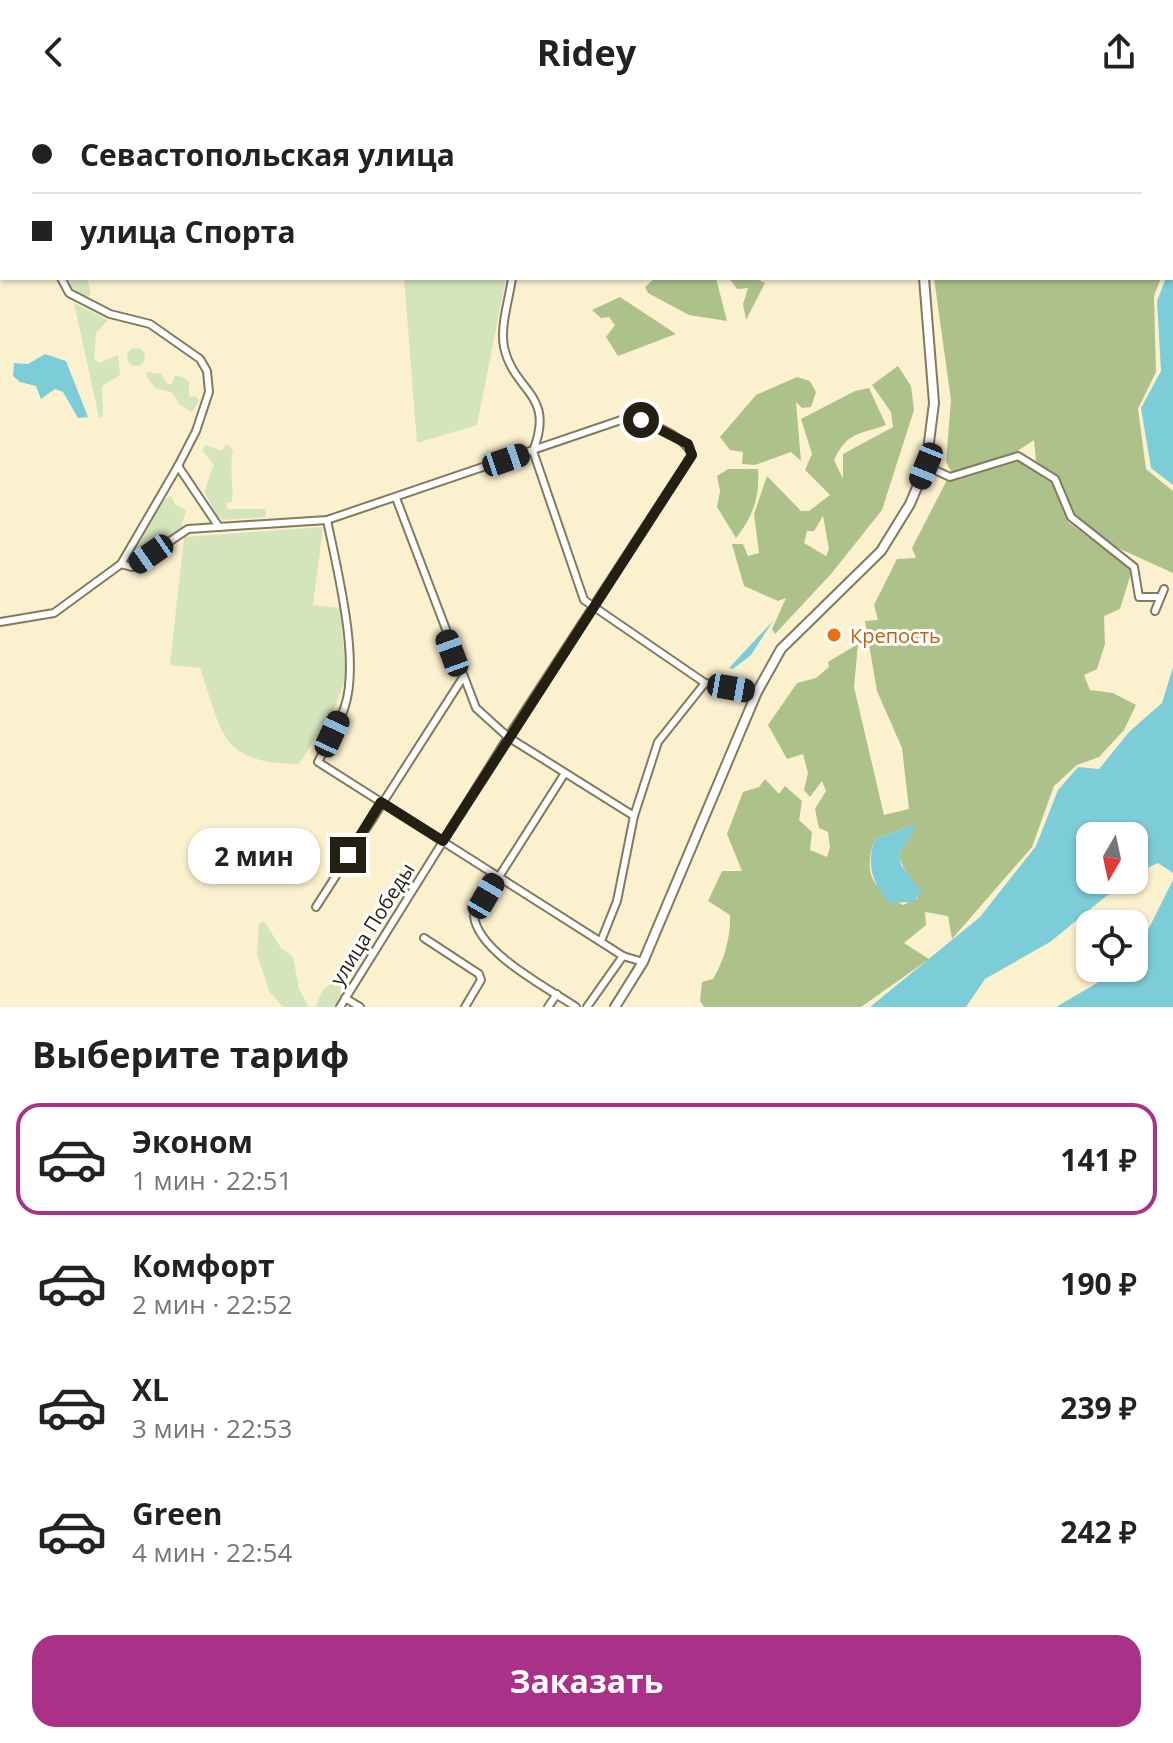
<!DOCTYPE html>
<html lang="ru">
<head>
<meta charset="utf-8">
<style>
  body { margin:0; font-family:"Open Sans",sans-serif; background:#f6f6f6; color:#222; height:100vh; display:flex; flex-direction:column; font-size:30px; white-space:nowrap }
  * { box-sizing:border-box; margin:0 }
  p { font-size:26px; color:#767676 }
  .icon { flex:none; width:44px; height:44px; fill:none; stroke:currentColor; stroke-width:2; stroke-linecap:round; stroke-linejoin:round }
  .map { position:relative; height:903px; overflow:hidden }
  .side { display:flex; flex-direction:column; background:#fff; flex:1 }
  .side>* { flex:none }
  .guide { position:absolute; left:0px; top:0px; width:1174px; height:176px; box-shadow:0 2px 6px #0004; display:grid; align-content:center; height:176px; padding:0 32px; background:#fff }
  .needle { width:52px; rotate:189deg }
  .controls { position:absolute; left:1076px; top:718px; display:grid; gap:16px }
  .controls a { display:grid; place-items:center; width:72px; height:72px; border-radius:16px; background:#fff; box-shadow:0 2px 6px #0004; font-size:40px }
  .end { position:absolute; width:36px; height:36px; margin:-18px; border:10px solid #231f12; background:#fff; box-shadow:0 0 0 4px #fff }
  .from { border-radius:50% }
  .bubble { position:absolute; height:56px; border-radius:24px; background:#fff; box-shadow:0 2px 6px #0004; font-size:26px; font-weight:700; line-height:56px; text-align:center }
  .car { position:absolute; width:24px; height:48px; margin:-24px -12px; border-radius:10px; box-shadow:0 0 6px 2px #0007; background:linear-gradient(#222 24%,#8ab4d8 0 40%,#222 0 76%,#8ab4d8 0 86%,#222 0) }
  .guide b { display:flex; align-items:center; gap:28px; height:76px; font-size:30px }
  .guide b+b { border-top:2px solid #e0e0e0 }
  .guide i { width:20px; height:20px; background:#222 }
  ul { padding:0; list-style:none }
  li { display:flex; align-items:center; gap:24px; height:112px; margin:0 16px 12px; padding:0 16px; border:4px solid transparent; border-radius:24px }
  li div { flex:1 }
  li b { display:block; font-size:30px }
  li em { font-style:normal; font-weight:700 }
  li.selected { border-color:#a93187 }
  li>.icon { width:72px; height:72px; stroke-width:1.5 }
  h2 { padding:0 32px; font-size:36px; line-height:96px }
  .action { display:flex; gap:16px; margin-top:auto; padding:16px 32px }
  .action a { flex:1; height:92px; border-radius:24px; background:#a93187; color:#fff; font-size:32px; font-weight:700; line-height:92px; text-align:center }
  header { display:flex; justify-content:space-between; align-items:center; height:104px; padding:0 32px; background:#fff; font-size:36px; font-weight:700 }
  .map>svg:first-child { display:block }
  .green { fill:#d4e4bb }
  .forest { fill:#adc28a; fill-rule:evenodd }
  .water { fill:#7dcdd8 }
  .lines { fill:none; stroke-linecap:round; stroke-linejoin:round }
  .minor-casing { stroke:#847a5c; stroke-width:10 }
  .major-casing { stroke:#847a5c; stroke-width:12 }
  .minor { stroke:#fff; stroke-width:6 }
  .major { stroke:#fff; stroke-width:8 }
  .route { stroke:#231f12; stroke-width:10 }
  .food-dot { fill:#e8710a; stroke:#fff; stroke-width:3 }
  .labels { text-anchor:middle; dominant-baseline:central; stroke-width:6; stroke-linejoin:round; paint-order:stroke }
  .food-label { font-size:20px; fill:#c56008; stroke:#fff; text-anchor:start }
  .street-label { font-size:20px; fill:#231f12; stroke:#fff }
</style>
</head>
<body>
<header><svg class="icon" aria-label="back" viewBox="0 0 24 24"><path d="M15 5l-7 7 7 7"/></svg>Ridey<svg class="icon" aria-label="share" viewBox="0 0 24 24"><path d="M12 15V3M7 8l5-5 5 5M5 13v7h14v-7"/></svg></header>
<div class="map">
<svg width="1173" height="903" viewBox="0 0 1173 903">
  <rect width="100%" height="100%" fill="#fcf1cf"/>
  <g class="green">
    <path d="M63,174H87L91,189L86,196L71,185Z"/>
    <path d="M404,174H506L477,321L417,339Z"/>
    <path d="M74,199L108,216L96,229L94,256L99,259L118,251L120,271L102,282L103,313H99Z"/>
    <circle cx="136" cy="253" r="9"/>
    <path d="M147,268L161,270L167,280H172L174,273L178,271L189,277V293L195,292L199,297L192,308L179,300L173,289L155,284L146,272Z"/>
    <path d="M227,340L233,347C229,364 234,380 232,398L226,399L228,405H265L266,413L223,416L218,413L204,388L214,361L202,346L206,341L221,347Z"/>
    <path d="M171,392L175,401L186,406L181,425L138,454L134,452C144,434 153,400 171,392Z"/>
    <path d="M323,423L313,501L340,504L346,573L335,603L299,660C219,659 223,630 200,564L170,561L184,433Z"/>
    <path d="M264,817L281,844L293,853L299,885L309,903H283L269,887L257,850L259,820Z"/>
    <path d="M342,871L340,896L336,903H315L323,886Z"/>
  </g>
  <g class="forest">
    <path d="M696,0H864L865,2H697Z"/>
    <path d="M914,0H1094L1095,2H915Z"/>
    <path d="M655,174H716L727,217L689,211L648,189L645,183Z"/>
    <path d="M729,174H755L765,179L746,216L743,200L748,184L737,185Z"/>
    <path d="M934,174H1161L1154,192L1156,268L1138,305L1146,365L1173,387V469L1107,439L1074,411L1058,374L1036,357L1034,336L1016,348L952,369L946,358L951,296Z"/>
    <path d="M620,193L676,230L618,252L606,233L615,221L609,213L601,214L592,206Z"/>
    <path d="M898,262L911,282L914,306L882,406L831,470L775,530L772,525L786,494L778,497L744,482L732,440H743L748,452L759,449L754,410L767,372L801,407H809L830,391L805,366L812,350L801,315L855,287L869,284L886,321C859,331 848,327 834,356L843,375V350L893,323L891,308L872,281ZM823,412L829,445L826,452L804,439L807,427H814Z"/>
    <path d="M797,273L810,277L816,288L811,303L802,304L796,298L801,357L791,348L755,361L742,360L743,348L730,346L720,333L756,291Z"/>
    <path d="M1016,356L1052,377L1068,418L1132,466L1120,505L1104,512L1105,540L1097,565L1084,571L1090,586L1113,589L1136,601L1124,626L1099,653L1077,661L1054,682L1032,743L952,835L948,812L925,808L926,821L904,839L929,855L861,903H704L700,897L702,878L713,875C724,857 731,832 730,811L708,797L722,767H742L727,730L743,688L759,683L765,675L779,690L785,682L802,697L799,716L812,728L810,746L827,753L830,744L828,728L819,724L815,705L826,687L822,677L810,693L804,686L808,669L803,650L787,655L768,621L797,579L816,574L829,563L828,558L858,540L854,583L884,711L909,705L902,644L877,587L865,517L878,516L874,501L897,455L916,454L912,444L947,376ZM910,722L915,723L899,751C902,768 916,775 918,794L903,801C873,785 862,770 875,735Z"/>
    <path d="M728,365H758C760,392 753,413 736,434L717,403L720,387L717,372Z"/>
  </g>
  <g class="water">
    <path d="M1173,160V381L1151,364L1141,304L1161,267L1157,197L1166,174H1172Z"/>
    <path d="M45,250L66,257L88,313L78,314L63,288L55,285L41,295L36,282L20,278L13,272L14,259L28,260Z"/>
    <path d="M773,517L751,551L733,565L729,564Z"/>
    <path d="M1173,563V769L1158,759L1134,770V732H1090V776H1126L1050,838L985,875L966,903H870L980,813L1036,742L1058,686L1078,663L1099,665L1130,627L1162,599Z"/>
    <path d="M910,722H916L899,751L901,761L922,788L913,798L889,799C872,778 866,761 875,735Z"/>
    <path d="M1173,776V903H1056L1104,875L1114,864H1134V843L1147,828Z"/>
  </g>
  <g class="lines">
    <defs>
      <g id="minor">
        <path d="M40,0V2"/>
        <path d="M536,0L537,2"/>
        <path d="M1172,9H1173"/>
        <path d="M512,174C509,196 500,222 504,243C514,289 556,289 533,347L584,496L705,579L757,588"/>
        <path d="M178,362L219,423"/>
        <path d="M926,362L950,373L1018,352L1055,375L1071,413L1134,463L1139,493H1160"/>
        <path d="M396,394L476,604L508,633L634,712"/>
        <path d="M327,416C337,465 360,555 345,602C339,621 327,640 318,658L623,852L643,858"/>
        <path d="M121,460L132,463L188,425L327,416L624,315C645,315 684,331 692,351L508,633L340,903"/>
        <path d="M1155,507L1164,485"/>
        <path d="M0,518L54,509L121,460L178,362L196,327L209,288L207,267L200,255L150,220L110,210L69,189L61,174"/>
        <path d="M565,669L474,812C478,848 546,883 576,903"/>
        <path d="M316,803L462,575"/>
        <path d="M424,834L479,870L481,876L465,903"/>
        <path d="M601,837L617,797L634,712L658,638L705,579"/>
        <path d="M345,894L360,903"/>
        <path d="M548,903L557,890"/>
        <path d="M587,903L623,852"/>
      </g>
      <g id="major">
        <path d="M896,0V2"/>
        <path d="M615,903L643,858L757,588L781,545L881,447L910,400L926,362L934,299L924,174"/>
      </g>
    </defs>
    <use href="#minor" class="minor-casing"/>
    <use href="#major" class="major-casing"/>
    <use href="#minor" class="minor"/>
    <use href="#major" class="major"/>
  </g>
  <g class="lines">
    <path class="route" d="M348,751L381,698L443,737L692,351L688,340L641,316"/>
  </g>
  <circle class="food-dot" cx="834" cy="531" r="8"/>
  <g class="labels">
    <g class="food-label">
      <text x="850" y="531">Крепость</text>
    </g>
    <g class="street-label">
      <text transform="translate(372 820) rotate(-58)">улица Победы</text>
    </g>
  </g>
</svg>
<div class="controls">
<a><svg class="needle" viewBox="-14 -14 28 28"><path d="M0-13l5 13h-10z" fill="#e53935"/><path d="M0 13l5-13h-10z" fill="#767676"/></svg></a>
<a><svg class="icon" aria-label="locate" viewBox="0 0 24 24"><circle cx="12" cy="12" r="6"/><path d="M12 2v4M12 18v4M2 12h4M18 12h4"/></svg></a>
</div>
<i class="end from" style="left:641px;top:316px"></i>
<i class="end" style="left:348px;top:751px"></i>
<div class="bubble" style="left:188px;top:724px;width:132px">2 мин</div>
<i class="car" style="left:506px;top:356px;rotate:71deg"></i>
<i class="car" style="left:926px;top:362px;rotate:202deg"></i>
<i class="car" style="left:151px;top:450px;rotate:235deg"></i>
<i class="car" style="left:452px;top:549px;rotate:340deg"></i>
<i class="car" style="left:731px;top:584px;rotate:100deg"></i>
<i class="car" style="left:332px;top:630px;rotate:25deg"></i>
<i class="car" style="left:486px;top:792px;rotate:30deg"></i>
<div class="guide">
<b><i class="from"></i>Севастопольская улица</b>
<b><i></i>улица Спорта</b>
</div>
</div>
<section class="side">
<h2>Выберите тариф</h2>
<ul>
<li class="selected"><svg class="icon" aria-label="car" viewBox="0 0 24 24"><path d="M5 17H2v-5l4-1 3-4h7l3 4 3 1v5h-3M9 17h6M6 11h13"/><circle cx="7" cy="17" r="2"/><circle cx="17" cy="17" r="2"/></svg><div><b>Эконом</b><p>1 мин · 22:51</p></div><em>141 ₽</em></li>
<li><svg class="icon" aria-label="car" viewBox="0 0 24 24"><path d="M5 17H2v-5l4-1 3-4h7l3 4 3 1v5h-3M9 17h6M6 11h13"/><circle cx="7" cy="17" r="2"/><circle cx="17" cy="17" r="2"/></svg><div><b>Комфорт</b><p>2 мин · 22:52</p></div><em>190 ₽</em></li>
<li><svg class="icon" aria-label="car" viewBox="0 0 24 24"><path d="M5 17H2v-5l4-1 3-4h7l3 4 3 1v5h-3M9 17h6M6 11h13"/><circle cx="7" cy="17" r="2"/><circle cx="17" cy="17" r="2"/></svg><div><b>XL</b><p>3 мин · 22:53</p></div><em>239 ₽</em></li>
<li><svg class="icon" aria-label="car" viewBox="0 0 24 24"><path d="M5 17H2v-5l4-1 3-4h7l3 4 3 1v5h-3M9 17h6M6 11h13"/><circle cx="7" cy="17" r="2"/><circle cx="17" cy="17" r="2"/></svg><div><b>Green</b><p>4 мин · 22:54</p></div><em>242 ₽</em></li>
</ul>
<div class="action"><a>Заказать</a></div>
</section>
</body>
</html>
